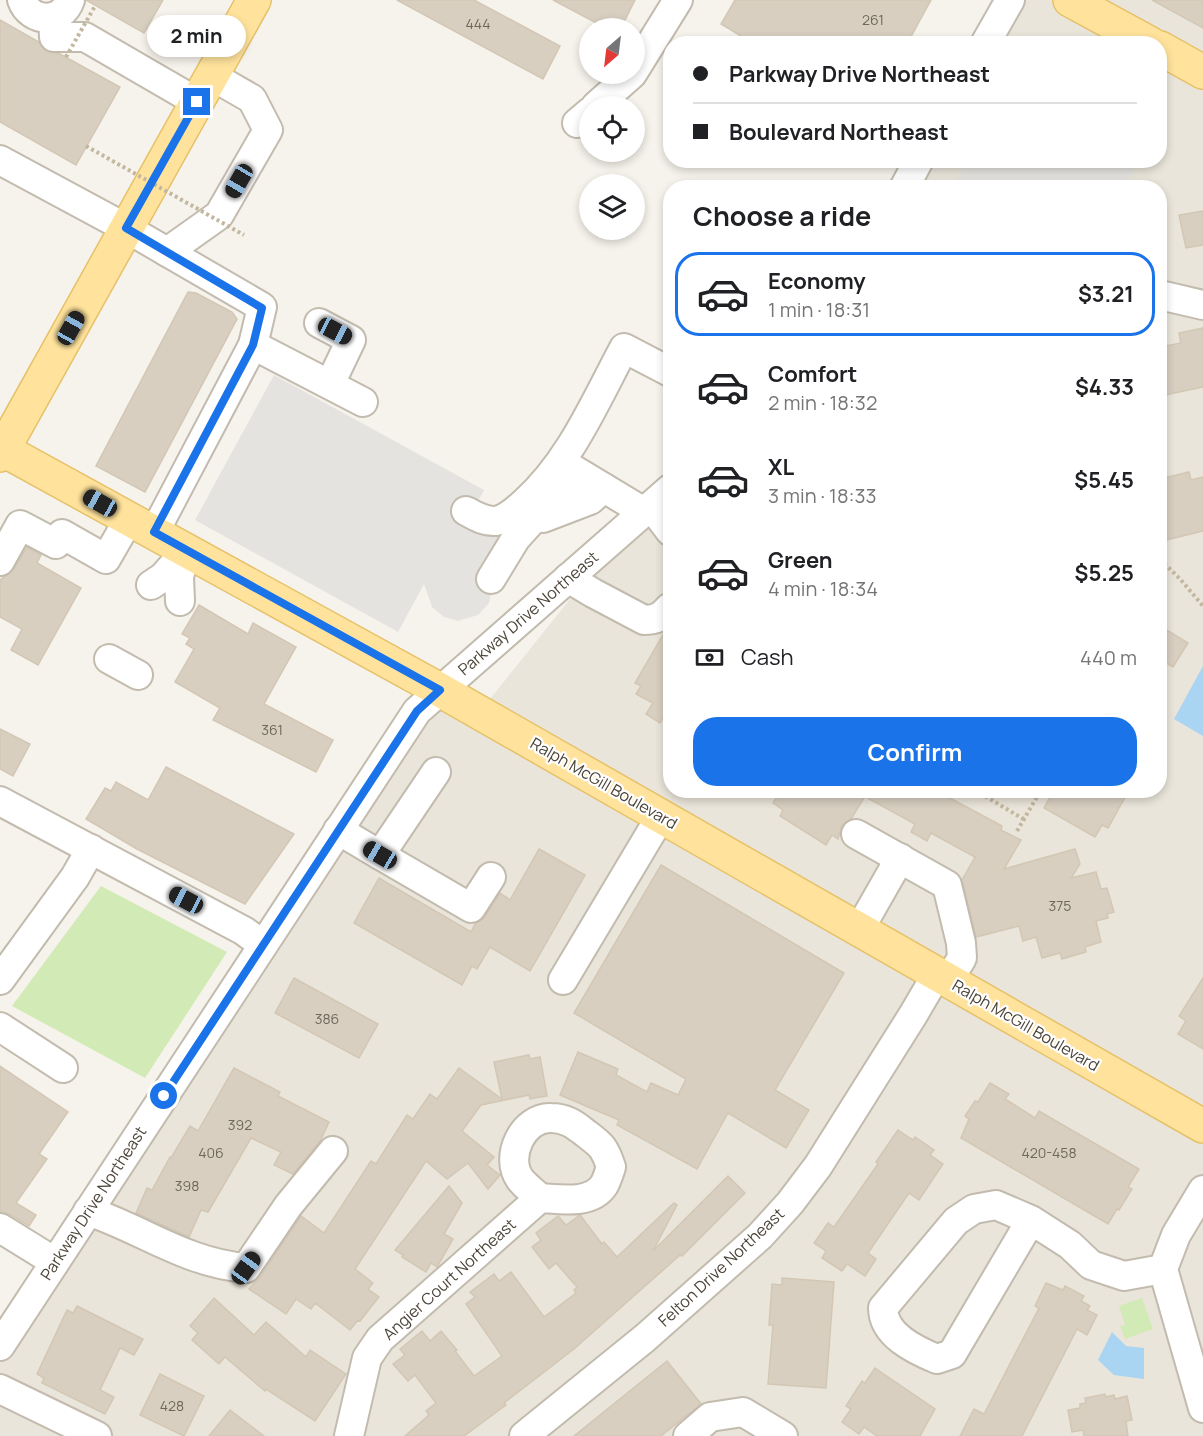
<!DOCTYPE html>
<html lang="en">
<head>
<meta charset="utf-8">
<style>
  body { margin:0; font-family:Manrope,sans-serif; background:#f2f2f2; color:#202124; height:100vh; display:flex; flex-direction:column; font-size:22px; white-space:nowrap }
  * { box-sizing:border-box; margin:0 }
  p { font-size:20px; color:#757577 }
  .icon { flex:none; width:33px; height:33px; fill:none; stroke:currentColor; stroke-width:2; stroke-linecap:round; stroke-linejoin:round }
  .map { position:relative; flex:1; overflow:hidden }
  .side { position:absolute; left:663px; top:180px; width:504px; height:618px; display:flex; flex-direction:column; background:#fff; border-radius:24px; box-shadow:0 3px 9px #0003 }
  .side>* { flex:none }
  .top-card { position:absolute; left:663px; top:36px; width:504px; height:132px; border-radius:24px; box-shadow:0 3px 9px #0003; display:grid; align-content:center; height:132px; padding:0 30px; background:#fff }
  .needle { width:39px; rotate:208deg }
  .tools { position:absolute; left:579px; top:18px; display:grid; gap:12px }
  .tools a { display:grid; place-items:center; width:66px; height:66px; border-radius:50%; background:#fff; box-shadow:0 3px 9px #0003; font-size:30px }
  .end { position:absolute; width:27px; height:27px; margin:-14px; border:8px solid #1a73e8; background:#fff; box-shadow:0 0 0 3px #fff }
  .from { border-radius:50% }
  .bubble { position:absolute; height:42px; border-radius:21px; background:#fff; box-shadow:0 3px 9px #0003; font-size:20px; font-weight:700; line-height:42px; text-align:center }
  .car { position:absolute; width:18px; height:36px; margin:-18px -9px; border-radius:8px; box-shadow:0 0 4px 2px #0007; background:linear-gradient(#222 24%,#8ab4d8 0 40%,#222 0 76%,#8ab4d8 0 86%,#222 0) }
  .top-card b { display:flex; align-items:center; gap:21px; height:57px; font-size:22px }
  .top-card b+b { border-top:2px solid #e0e0e0 }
  .top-card i { width:15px; height:15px; background:#202124 }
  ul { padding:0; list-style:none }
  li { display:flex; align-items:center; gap:18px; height:84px; margin:0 12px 9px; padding:0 18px; border:3px solid transparent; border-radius:24px }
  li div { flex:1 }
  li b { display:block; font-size:22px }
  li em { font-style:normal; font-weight:700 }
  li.on { border-color:#1a73e8 }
  li>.icon { width:54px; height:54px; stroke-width:1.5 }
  h2 { padding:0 30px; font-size:27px; line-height:72px }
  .pay { display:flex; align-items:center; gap:15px; height:66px; padding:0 30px; font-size:22px }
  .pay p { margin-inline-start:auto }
  .cta { display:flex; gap:12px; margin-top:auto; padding:12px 30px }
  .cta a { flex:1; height:69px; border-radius:24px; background:#1a73e8; color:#fff; font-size:24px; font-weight:700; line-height:69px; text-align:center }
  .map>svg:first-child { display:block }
  .residential { fill:#eae5da }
  .green { fill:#d2eab5 }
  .parking { fill:#e5e3e0 }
  .water { fill:#a9d4f2 }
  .building { fill:#d8cfc1; stroke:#d3c7b4; stroke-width:1.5 }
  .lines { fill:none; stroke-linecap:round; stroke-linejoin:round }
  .minor-casing { stroke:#c2bbae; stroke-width:32 }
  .major-casing { stroke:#e6c16a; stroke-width:36 }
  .path { stroke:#c4b79f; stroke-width:4; stroke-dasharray:3 3; stroke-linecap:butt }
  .minor { stroke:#fff; stroke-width:28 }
  .major { stroke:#ffe39c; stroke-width:33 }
  .path-bridge { stroke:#c4b79f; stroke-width:4; stroke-dasharray:3 3; stroke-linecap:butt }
  .route { stroke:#1a73e8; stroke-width:8 }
  .labels { text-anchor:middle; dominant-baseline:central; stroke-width:4.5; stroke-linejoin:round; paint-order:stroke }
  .number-label { font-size:14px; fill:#6e675b }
  .street-label { font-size:16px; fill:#4b4439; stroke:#fff }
</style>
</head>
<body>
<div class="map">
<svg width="1203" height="1436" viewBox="0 0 1203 1436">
  <rect width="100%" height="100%" fill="#f6f3ec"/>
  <path class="residential" d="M1010,0H1203V1436H0V1347L428,679L490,699L599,563L670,497V790H1160V188L905,187L920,161L1160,160V44L985,43Z"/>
  <g class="green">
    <path d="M101,886L227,952L145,1078L12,1006Z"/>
    <path d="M1142,1298L1153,1329L1125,1339L1120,1326L1125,1325L1119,1306Z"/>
  </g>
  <g class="parking">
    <path d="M968,160H1139V161L1125,187H952Z"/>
    <path d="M274,375L484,490L476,505L461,518L503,540L489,603L478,615L458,621L444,617L432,607L424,584L398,632L195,520Z"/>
  </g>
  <g class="water">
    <path d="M1203,666V736L1174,719Z"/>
    <path d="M1112,1332L1126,1346L1144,1348V1379L1114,1375L1098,1360Z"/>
  </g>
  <g class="building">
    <path d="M86,0H163L144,33Z"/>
    <path d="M397,0H474L560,46L543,79Z"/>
    <path d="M553,0H635L621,28H606Z"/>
    <path d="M735,0H931L907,44H824L814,38L811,44H754L721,24Z"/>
    <path d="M1152,0H1203V28Z"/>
    <path d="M0,20L39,42L46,51L60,54L120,87L76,165L0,122Z"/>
    <path d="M1203,211V245L1186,248L1179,215Z"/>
    <path d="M188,292L196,293L232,312L237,319L145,492L96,466Z"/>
    <path d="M1203,328V387L1160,396V347L1181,343L1179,333Z"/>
    <path d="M1189,472L1191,480L1203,477V531L1162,541L1160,529V479Z"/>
    <path d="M27,547L41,555L37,563L81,588L38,665L11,650L22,629L0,617V580L14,569Z"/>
    <path d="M199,605L248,634L253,623L296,647L264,704L333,740L316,772L213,720L220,708L175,682L194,649L186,644L190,638L182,634Z"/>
    <path d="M1160,626L1188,643L1173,667L1160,659Z"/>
    <path d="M670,629V717L665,714L660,723L646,714L653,703L636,694L641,686L635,683L664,633Z"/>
    <path d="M0,729L30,744L13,776L0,769Z"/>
    <path d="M166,767L294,834L245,904L137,849L86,819L105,788L111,791L116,782L148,800Z"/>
    <path d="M781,790H851L864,798L851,819L842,825L838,839L832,835L826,845L780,816L783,810L773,803Z"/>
    <path d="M853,790H935L1002,826L1001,830L1021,840L1004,869L1075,849L1080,864L1071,878L1096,872L1101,889L1107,888L1114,912L1107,914L1108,918L1096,921L1101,942L1085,947L1086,952L1062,959L1060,953L1042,958L1036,937L1023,941L1019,926L976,937L962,880L975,857L931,833L927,841L911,832L915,824Z"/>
    <path d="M1054,790H1129L1108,828L1102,825L1095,837L1044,808Z"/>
    <path d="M539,849L585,875L530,971L490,947L477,969L472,966L462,985L354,923L379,878L471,932L475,924L485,917L500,893L510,900Z"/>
    <path d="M661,865L844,973L775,1090L809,1110L786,1148L728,1113L697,1169L617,1125L619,1120L560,1095L578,1052L618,1069L616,1075L647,1092L651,1083L678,1095L686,1079L574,1013Z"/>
    <path d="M294,978L378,1024L359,1058L275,1013Z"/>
    <path d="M1203,978V1049L1178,1034L1186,1021L1179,1016Z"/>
    <path d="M529,1055L530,1059L540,1057L547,1096L530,1099L529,1095L481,1105L462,1131L494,1157L487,1165L500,1175L488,1189L468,1163L447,1179L426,1161L355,1269L373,1283L368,1289L379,1297L360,1321L358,1320L350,1330L315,1303L311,1309L296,1299L286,1314L249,1289L260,1277L301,1216L324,1233L371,1161L376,1164L407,1115L413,1119L430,1094L437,1099L459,1068L502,1099L494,1062Z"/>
    <path d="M0,1066L68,1112L39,1154L47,1159L16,1203L36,1215L29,1226L9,1214L0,1212Z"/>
    <path d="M234,1068L280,1092L278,1096L329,1122L320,1141L293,1174L274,1165L281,1152L251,1138L208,1212L201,1210L189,1237L136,1213L147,1188L152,1190L170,1157L171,1158L190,1126L198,1131Z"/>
    <path d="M990,1083L1009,1094L1005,1099L1035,1118L1039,1111L1139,1169L1128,1187L1132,1189L1119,1210L1117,1209L1108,1224L961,1138L969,1119L965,1116L975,1101L978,1102Z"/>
    <path d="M898,1130L913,1140L915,1137L934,1150L930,1155L943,1164L919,1200L909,1193L868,1253L876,1259L865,1276L847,1264L842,1271L822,1258L826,1251L814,1243L828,1223L834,1227L878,1164L876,1162Z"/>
    <path d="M728,1176L745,1193L682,1256L680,1255L574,1349L504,1403L506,1405L464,1436H405L429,1415L426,1411L436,1403L415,1375L408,1381L393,1364L405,1355L400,1349L422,1331L430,1341L441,1331L457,1350L455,1351L474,1376L502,1356L466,1304L475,1297L470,1292L494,1274L499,1281L511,1272L544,1317L576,1293L574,1290L577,1287L556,1263L549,1269L532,1247L541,1240L536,1233L558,1216L566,1225L580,1215L602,1244L604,1242L617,1257L674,1203L677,1205L653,1251Z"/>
    <path d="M449,1186L462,1203L444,1234L453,1239L437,1267L431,1263L426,1272L402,1257L403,1255L395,1250Z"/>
    <path d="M782,1278L834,1282L826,1388L768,1384L773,1325H769L772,1284L782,1285Z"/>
    <path d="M1046,1283L1063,1290L1065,1286L1084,1296L1081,1301L1090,1306L1087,1310L1097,1315L1087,1335L1077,1329L1022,1436H960L974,1409L984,1414L1039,1308L1035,1306Z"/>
    <path d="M214,1298L254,1335L266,1322L306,1357L310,1350L346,1374L315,1421L266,1389L265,1391L225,1357L219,1364L192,1340L198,1333L190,1326Z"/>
    <path d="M77,1306L143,1339L134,1355L120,1348L100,1390L114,1397L105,1414L42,1383L44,1378L37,1374L67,1310L73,1313Z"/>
    <path d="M667,1361L701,1404L682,1419L661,1436H574Z"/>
    <path d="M875,1368L935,1409L920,1436H877L864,1427L859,1434L842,1422L851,1409L846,1406L862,1381L865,1383Z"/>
    <path d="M160,1374L204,1396L184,1436L140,1415Z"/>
    <path d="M1105,1394L1106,1397L1114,1395L1115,1399L1127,1396L1132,1420L1126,1421L1128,1436H1084L1083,1430L1072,1432L1068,1410L1080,1408V1404L1086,1403L1085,1398Z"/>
    <path d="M230,1410L264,1436H209Z"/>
  </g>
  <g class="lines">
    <defs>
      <g id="minor">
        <path d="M22,0C30,23 62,24 70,0"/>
        <path d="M53,17L54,37H85L197,102"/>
        <path d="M985,44L1010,0"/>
        <path d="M634,71L678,0"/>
        <path d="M596,106L632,74"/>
        <path d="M577,123L590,112"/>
        <path d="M0,160L126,228L262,307L253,345"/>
        <path d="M904,188L919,160"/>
        <path d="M167,252L219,215L268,130L252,99L212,76"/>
        <path d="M1160,295L1203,305"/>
        <path d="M319,323L351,340L330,384"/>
        <path d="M566,465L644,512"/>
        <path d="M651,506L670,531"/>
        <path d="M466,511C475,516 485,522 496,521C507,519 516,510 524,503C570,462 595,402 624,348L670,372"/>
        <path d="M543,518L590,500L604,488"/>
        <path d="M154,533L253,345L363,402"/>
        <path d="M62,534L106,559L129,519"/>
        <path d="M0,561L20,525L56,544"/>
        <path d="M568,578L593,593L644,620C656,620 661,617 669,608"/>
        <path d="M491,579L516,538L536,516L583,476"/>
        <path d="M151,585L163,577L185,552"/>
        <path d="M180,601L179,577L186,550"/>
        <path d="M109,659L138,675"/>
        <path d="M0,801L244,931L263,945"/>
        <path d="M338,830L380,855L436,772"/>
        <path d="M856,834L947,885L961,943L962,958L948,981"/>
        <path d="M380,855L471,908L491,877"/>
        <path d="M859,930L900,858"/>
        <path d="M0,980L75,877L91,849"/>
        <path d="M563,980L661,816"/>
        <path d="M0,1027L63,1068"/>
        <path d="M1203,1190L1176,1235L1163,1269L1203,1408"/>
        <path d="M88,1211C144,1230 186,1263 246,1268L288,1206L333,1151"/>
        <path d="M1031,1220L952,1354L937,1359C915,1350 883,1335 883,1308L956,1221L974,1209L996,1205L1031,1220L1070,1245L1091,1265L1124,1276L1163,1269"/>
        <path d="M0,1228L55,1262"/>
        <path d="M0,1346L417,711L670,489"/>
        <path d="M0,1389L97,1436"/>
        <path d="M349,1436L367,1358L380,1339L540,1198C560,1199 591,1205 604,1185C607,1180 609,1173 611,1167C604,1146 601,1145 584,1132C574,1124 565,1118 551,1118C523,1117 504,1157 520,1179C525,1186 534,1192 540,1198"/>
        <path d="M524,1436L645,1338L760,1236L790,1203L818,1166L913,1015L937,974"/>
        <path d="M688,1436L710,1417L743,1412L783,1436"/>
      </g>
      <g id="major">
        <path d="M1070,0L1151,44"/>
        <path d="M1160,48L1203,72"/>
        <path d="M0,448L440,690L1203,1126"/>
        <path d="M0,455L254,0"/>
      </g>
    </defs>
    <use href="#minor" class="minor-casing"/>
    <use href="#major" class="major-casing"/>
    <g class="path">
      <path d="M1160,559L1181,580L1203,606"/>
      <path d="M975,790L1025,820"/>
      <path d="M1017,831L1041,790"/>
    </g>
    <use href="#minor" class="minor"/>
    <use href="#major" class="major"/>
    <g class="path-bridge">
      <path d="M66,57L95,6"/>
      <path d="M86,146L244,235"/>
    </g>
  </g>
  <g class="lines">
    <path class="route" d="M164,1096L417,711L440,690L154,532L253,345L262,308L126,228L197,102"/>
  </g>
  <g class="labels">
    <g class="number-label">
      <text x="873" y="19">261</text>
      <text x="478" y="23">444</text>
      <text x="272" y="729">361</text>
      <text x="1060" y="905">375</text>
      <text x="327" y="1018">386</text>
      <text x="240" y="1124">392</text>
      <text x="211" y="1152">406</text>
      <text x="1049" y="1152">420-458</text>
      <text x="187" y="1185">398</text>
      <text x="172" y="1405">428</text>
    </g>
    <g class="street-label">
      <text transform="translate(528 613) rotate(-41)">Parkway Drive Northeast</text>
      <text transform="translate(604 783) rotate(30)">Ralph McGill Boulevard</text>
      <text transform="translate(1026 1025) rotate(30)">Ralph McGill Boulevard</text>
      <text transform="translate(93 1203) rotate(-57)">Parkway Drive Northeast</text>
      <text transform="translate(721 1267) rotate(-43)">Felton Drive Northeast</text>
      <text transform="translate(449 1279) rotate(-42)">Angier Court Northeast</text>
    </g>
  </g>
</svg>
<div class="tools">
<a><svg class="needle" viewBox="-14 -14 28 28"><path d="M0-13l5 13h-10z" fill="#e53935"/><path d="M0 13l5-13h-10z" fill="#757577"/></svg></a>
<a><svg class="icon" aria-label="locate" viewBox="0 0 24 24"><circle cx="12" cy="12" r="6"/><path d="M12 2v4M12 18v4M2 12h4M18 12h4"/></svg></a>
<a><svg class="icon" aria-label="layers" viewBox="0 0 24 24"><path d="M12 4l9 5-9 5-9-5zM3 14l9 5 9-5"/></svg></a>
</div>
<i class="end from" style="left:164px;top:1096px"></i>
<i class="end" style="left:197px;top:102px"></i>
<div class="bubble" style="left:147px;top:15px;width:99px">2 min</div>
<i class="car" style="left:239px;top:181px;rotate:210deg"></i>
<i class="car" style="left:71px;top:328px;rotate:29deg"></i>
<i class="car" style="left:335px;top:331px;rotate:118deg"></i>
<i class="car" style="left:100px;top:503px;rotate:299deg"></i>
<i class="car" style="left:380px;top:855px;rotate:300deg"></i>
<i class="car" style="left:186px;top:900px;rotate:298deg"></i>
<i class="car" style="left:246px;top:1268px;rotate:36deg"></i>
<div class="top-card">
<b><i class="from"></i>Parkway Drive Northeast</b>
<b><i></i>Boulevard Northeast</b>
</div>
<section class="side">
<h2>Choose a ride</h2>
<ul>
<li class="on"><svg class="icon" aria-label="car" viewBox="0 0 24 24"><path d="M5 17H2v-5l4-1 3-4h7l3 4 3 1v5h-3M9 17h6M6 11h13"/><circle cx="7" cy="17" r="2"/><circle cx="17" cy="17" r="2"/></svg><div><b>Economy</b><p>1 min · 18:31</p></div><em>$3.21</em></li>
<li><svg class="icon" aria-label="car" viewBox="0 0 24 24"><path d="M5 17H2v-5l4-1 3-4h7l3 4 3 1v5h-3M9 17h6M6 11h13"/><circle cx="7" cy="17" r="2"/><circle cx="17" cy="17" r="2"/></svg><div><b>Comfort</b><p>2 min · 18:32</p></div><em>$4.33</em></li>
<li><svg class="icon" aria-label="car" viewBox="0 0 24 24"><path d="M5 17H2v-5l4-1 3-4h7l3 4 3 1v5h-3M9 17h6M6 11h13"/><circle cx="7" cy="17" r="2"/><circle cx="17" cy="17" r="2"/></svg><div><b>XL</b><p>3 min · 18:33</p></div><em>$5.45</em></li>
<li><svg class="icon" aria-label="car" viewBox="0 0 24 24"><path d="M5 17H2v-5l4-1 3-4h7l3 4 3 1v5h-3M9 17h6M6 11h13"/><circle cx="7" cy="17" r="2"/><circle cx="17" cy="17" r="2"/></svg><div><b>Green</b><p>4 min · 18:34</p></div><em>$5.25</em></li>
</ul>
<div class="pay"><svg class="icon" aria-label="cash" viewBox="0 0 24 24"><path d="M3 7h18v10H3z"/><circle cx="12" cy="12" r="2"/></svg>Cash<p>440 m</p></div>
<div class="cta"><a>Confirm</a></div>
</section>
</div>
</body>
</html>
